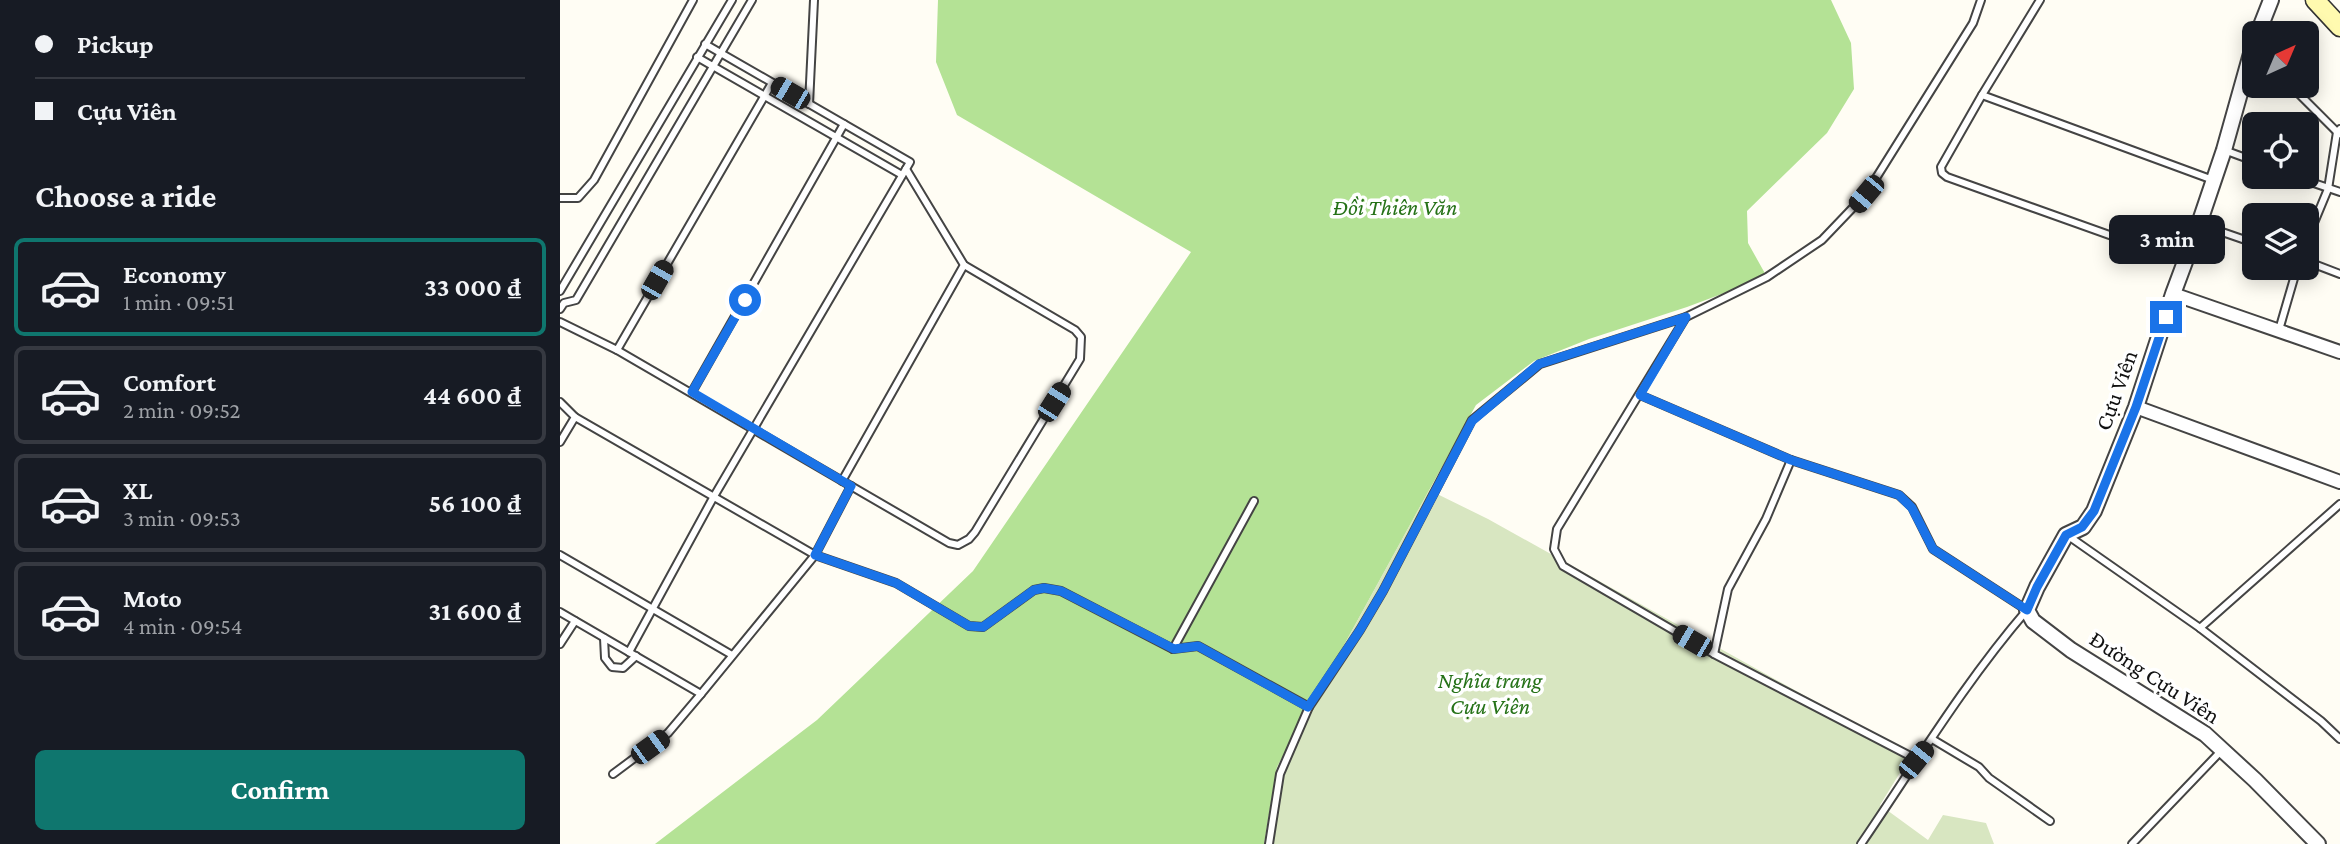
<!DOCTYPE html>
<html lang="en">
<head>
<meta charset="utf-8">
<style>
  body { margin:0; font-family:"Crimson Pro",serif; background:#20242c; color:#f1f3f6; height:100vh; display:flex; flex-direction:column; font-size:26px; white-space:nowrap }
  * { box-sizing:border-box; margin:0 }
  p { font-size:23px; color:#9ea1a6 }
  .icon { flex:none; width:38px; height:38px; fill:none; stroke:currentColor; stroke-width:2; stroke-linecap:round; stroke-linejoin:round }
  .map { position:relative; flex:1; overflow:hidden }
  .side { display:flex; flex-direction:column; background:#171b24; width:560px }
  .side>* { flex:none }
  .banner { display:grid; align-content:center; height:154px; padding:0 35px; background:#171b24 }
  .needle { width:46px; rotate:44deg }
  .controls { position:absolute; left:1682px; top:21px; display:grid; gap:14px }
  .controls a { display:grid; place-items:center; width:77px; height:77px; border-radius:10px; background:#171b24; box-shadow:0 4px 18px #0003; font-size:35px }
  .end { position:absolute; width:32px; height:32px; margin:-16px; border:9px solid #1a73e8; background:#fff; box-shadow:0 0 0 4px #fff }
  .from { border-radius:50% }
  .bubble { position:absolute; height:49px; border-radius:10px; background:#171b24; box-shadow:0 4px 18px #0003; font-size:23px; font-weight:700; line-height:49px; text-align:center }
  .car { position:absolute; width:21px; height:42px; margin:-21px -10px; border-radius:9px; box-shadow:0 0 5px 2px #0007; background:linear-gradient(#222 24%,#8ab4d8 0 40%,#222 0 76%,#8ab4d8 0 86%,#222 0) }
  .banner b { display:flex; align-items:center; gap:24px; height:66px; font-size:26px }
  .banner b+b { border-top:2px solid #363941 }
  .banner i { width:18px; height:18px; background:#f1f3f6 }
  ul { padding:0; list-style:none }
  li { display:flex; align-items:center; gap:21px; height:98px; margin:0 14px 10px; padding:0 21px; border:4px solid #363941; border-radius:10px }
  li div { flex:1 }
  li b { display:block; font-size:26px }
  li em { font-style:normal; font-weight:700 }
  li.active { border-color:#0f766e }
  li>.icon { width:63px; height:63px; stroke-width:1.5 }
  h2 { padding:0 35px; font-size:32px; line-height:84px }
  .primary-button { display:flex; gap:14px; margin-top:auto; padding:14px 35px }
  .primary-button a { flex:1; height:80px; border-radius:10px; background:#0f766e; color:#fff; font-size:28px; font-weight:700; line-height:80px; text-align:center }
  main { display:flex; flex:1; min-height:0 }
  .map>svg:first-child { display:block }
  .forest { fill:#b4e295 }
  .cemetery { fill:#d8e6c1 }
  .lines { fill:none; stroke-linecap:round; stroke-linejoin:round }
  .service-casing { stroke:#444; stroke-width:10 }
  .minor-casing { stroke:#444; stroke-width:16 }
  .tertiary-casing { stroke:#444; stroke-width:18 }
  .secondary-casing { stroke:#333; stroke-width:21 }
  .service { stroke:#fff; stroke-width:6 }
  .minor { stroke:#fff; stroke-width:12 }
  .tertiary { stroke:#fff; stroke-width:14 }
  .secondary { stroke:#fffaaf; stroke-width:18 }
  .route { stroke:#1a73e8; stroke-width:9 }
  .labels { text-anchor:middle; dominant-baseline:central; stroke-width:7; stroke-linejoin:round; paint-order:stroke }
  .park-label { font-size:23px; font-style:italic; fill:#267218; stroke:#fff }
  .street-label { font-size:23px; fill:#111; stroke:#fff }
</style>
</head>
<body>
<main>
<section class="side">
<div class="banner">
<b><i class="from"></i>Pickup</b>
<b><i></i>Cựu Viên</b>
</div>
<h2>Choose a ride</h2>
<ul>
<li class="active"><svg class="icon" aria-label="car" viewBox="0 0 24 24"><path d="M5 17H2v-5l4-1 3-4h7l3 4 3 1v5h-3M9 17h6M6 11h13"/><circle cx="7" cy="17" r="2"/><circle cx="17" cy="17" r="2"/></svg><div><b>Economy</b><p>1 min · 09:51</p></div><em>33 000 ₫</em></li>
<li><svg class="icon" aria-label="car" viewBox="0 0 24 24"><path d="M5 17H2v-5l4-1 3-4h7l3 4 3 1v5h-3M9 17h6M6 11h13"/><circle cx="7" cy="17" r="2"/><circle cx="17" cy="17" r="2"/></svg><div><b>Comfort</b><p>2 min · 09:52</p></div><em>44 600 ₫</em></li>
<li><svg class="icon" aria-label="car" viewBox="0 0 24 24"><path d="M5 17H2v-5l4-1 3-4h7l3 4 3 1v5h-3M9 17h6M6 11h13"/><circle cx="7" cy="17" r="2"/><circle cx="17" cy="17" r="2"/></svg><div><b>XL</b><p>3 min · 09:53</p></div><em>56 100 ₫</em></li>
<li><svg class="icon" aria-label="car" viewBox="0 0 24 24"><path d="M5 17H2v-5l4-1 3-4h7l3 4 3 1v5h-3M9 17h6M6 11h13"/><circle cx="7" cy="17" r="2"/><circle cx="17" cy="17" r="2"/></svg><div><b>Moto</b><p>4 min · 09:54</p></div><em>31 600 ₫</em></li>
</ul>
<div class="primary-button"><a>Confirm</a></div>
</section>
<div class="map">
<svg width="1780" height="844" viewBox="0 0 1780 844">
  <rect width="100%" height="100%" fill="#fffdf4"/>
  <path class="forest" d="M378,0H1271L1291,43L1294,89L1267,133L1187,211L1188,243L1207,277L1127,307L1029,339L974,361L916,405L717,767L704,844H95L257,720L413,571L631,252L397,115L376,62Z"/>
  <path class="cemetery" d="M869,490L928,519L1351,755L1320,805L1368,840L1383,815L1426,823L1434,844H704L717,767Z"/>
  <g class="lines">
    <defs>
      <g id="service">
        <path d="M1480,0L1422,95L1381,167L1382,173L1387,177L1625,262"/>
        <path d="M137,57L342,175"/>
        <path d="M1731,86L1779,134"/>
        <path d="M1422,95L1653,180"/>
        <path d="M249,104L254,0"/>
        <path d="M1664,150L1694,161"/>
        <path d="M1736,177L1780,192"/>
        <path d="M0,198H18L34,180L133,0"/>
        <path d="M1639,224L1694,243"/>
        <path d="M1746,242L1768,189L1777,132L1780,129"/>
        <path d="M1746,261L1780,274"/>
        <path d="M0,291L172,0"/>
        <path d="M0,309L4,303L16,300L192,0"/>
        <path d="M1126,317L997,529L994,549L1003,566L1154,654L1356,759"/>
        <path d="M0,322L57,350L389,543L398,545L409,539L415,532L520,359L521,337L515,330L404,265L346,169"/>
        <path d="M1719,330L1737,268"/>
        <path d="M57,350L212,83"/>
        <path d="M132,392L284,124"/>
        <path d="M1080,395L1231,460L1339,495L1352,507L1373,549L1467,610C1404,683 1355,765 1301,844"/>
        <path d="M0,402L15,417L0,442"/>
        <path d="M15,417L255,555L336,583L409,626L423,627L474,590L484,588L501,591L613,649L638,646L749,707"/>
        <path d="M282,481L404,265"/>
        <path d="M1507,535L1640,628L1761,721L1780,739"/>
        <path d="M0,555L172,655"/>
        <path d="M0,612L141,694"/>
        <path d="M1640,628L1780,504"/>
        <path d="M44,638L45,658L52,667L63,668L76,656"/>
        <path d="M0,644L15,621"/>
        <path d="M613,649L694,501"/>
        <path d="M69,652L153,498L350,162L145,44"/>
        <path d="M1154,654L1168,589L1206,519L1231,460"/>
        <path d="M1372,739L1419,767L1429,778L1490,821"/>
        <path d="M53,774L108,733L141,694L255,555L291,486"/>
        <path d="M709,844L720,774L749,707L800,630L823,591L912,420L980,364L1126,317L1207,277L1262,240L1306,194L1413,23L1421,0"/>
        <path d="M1572,844L1662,750"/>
      </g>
      <g id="minor">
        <path d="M1613,294L1780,352"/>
        <path d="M1576,407L1780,482"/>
      </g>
      <g id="tertiary">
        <path d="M1698,33L1711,0"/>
        <path d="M1694,43L1664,150L1639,224L1613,294L1576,407L1534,511L1523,527L1506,535L1477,587L1467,610L1473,621L1511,650L1645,734L1695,780L1758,844"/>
      </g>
      <path id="secondary" d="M1755,0L1780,27"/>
    </defs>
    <use href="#service" class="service-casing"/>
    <use href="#minor" class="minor-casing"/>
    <use href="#tertiary" class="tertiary-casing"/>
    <use href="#secondary" class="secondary-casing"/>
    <use href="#service" class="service"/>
    <use href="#minor" class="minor"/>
    <use href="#tertiary" class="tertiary"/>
    <use href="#secondary" class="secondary"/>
  </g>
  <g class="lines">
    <path class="route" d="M185,300L132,392L291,486L255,555L336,583L409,626L423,627L474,590L484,588L501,591L614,649L638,646L748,707L800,630L823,591L912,421L979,364L1126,317L1080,395L1231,460L1339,495L1352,508L1373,549L1467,610L1477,587L1506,535L1522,527L1534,511L1576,407L1606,317"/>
  </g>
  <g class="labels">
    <g class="park-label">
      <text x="835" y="207">Đồi Thiên Văn</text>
      <text x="930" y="680">Nghĩa trang<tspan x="930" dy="26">Cựu Viên</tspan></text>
    </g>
    <g class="street-label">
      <text transform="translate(1556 390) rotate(-70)">Cựu Viên</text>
      <text transform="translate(1595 677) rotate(33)">Đường Cựu Viên</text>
    </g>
  </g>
</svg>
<div class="controls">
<a><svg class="needle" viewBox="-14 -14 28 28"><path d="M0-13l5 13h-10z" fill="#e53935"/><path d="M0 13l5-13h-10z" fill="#9ea1a6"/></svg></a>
<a><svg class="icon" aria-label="locate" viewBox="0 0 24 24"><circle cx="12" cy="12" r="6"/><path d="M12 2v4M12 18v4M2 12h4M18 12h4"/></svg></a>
<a><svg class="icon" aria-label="layers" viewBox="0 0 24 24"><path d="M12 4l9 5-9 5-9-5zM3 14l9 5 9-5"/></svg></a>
</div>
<i class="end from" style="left:185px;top:300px"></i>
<i class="end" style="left:1606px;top:317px"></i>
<div class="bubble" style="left:1549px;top:215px;width:116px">3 min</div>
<i class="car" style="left:230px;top:93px;rotate:300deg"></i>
<i class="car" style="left:1306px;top:194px;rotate:220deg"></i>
<i class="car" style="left:97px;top:280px;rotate:30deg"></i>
<i class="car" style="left:494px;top:402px;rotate:32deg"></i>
<i class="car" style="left:1132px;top:641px;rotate:300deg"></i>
<i class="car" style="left:90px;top:747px;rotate:54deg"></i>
<i class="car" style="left:1356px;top:760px;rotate:39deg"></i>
</div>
</main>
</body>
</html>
